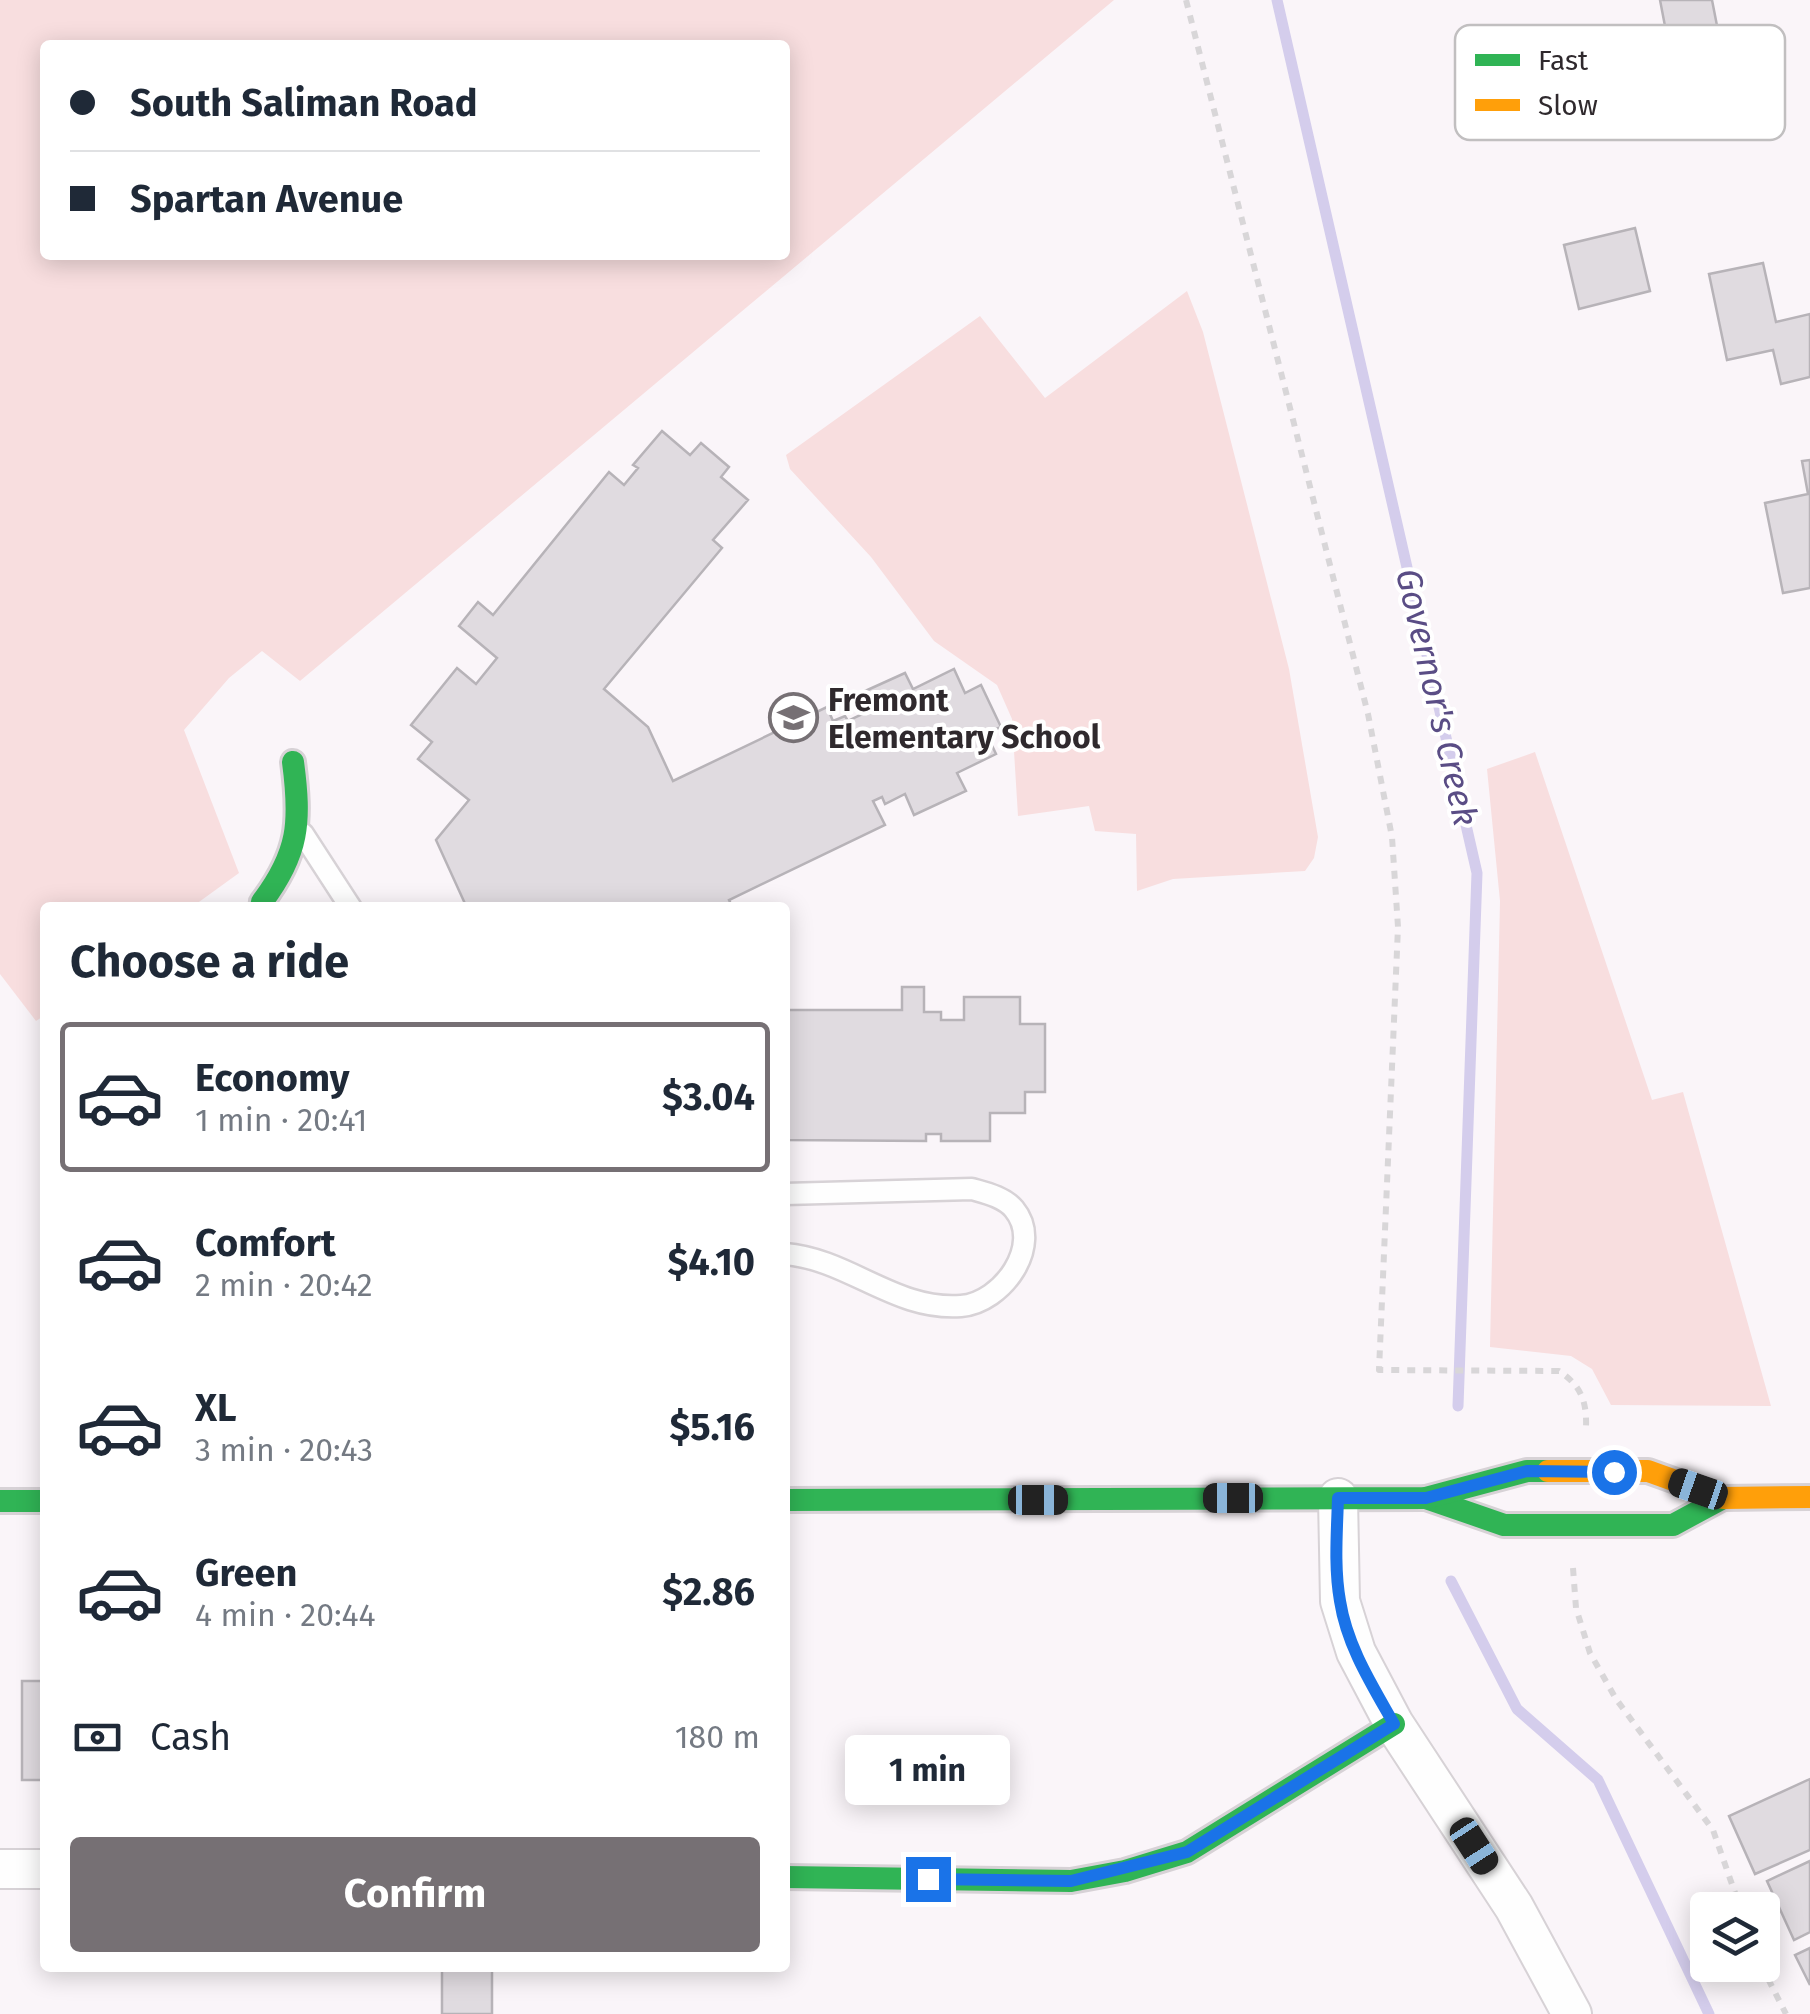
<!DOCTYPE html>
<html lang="en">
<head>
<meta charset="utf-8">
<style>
  body { margin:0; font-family:"Fira Sans",sans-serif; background:#f6f6f7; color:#1f2937; height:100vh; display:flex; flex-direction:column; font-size:38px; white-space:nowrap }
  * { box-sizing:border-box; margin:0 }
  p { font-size:32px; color:#747a83 }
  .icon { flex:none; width:55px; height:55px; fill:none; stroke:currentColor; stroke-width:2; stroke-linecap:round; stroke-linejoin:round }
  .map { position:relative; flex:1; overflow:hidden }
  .details { position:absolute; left:40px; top:902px; width:750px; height:1070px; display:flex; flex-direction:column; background:#fff; border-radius:10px; box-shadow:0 5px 25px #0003 }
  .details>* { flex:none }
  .top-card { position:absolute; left:40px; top:40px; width:750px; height:220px; border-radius:10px; box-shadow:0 5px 25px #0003; display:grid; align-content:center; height:220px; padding:0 30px; background:#fff }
  .controls { position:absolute; left:1690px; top:1892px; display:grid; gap:20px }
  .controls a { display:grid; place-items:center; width:90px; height:90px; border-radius:10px; background:#fff; box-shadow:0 5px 25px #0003; font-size:50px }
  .end { position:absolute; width:45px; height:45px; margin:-22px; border:12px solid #1a73e8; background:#fff; box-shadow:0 0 0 5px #fff }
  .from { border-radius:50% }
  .bubble { position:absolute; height:70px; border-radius:10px; background:#fff; box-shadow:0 5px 25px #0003; font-size:32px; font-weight:700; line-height:70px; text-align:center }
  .car { position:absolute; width:30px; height:60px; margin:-30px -15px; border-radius:12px; box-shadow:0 0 8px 2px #0007; background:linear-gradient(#222 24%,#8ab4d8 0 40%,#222 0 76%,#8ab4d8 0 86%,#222 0) }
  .top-card b { display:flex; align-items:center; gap:35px; height:95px; font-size:38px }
  .top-card b+b { border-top:2px solid #e0e1e3 }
  .top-card i { width:25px; height:25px; background:#1f2937 }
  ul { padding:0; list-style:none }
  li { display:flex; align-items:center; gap:30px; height:150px; margin:0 20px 15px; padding:0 10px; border:5px solid transparent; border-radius:10px }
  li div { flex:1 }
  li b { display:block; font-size:38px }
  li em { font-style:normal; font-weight:700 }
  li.on { border-color:#767074 }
  li>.icon { width:90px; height:90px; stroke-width:1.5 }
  h2 { padding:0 30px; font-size:45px; line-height:120px }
  .pay { display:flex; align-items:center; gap:25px; height:110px; padding:0 30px; font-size:38px }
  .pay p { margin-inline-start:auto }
  .cta { display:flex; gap:20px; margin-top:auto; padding:20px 30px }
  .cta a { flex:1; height:115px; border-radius:10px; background:#767074; color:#fff; font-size:40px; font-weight:700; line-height:115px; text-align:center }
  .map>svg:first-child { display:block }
  .green { fill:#f8dedf; fill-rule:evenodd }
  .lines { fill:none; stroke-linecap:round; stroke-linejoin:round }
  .stream { stroke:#d4cdec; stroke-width:11 }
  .building { fill:#e0dbe0; stroke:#b7b3b8; stroke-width:2.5 }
  .lane-casing { stroke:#d7d2d6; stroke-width:25 }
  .street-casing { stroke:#d7d2d6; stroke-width:42 }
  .fast-casing { stroke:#d7d2d6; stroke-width:28 }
  .slow-casing { stroke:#d7d2d6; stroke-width:28 }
  .path { stroke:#d8d6d8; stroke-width:6; stroke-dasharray:8 8; stroke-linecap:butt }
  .lane { stroke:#fefefe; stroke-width:20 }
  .street { stroke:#fefefe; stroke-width:38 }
  .fast { stroke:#30b455; stroke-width:22 }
  .slow { stroke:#ff9f0a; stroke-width:22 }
  .route { stroke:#1a73e8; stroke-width:12 }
  .labels { text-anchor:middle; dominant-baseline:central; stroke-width:8; stroke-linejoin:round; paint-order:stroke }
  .poi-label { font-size:32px; font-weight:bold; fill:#2f292d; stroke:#fff; text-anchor:start }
  .water-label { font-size:35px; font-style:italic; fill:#5a4d85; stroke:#fff }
  .key { fill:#fff; stroke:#c1bfc0; stroke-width:2.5 }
  .key-label { font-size:28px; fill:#2f292d }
</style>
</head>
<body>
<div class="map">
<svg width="1810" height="2014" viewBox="0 0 1810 2014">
  <rect width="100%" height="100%" fill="#faf5f9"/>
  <g class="green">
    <path d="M0,0H1114L300,681L262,651L229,678L184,730L239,873L192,907L45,908V1015L36,1021L0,974ZM45,45H785V255H45Z"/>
    <path d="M1187,291L1203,332L1289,669L1318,837L1314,858L1305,871L1173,879L1137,891L1136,834L1095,831L1089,806L1018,816L1012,719L997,685L934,641L871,557L790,469L786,455L980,316L1045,398Z"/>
    <path d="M1535,752L1652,1100L1683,1092L1771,1406L1611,1405L1592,1369L1571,1356L1490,1347L1500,901L1487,769Z"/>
  </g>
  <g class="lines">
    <g class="stream">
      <path d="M1277,0L1477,873L1458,1406"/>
      <path d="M1451,1581L1517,1709L1598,1780L1709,2014"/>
    </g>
  </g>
  <g class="building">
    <path d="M1660,0H1712L1720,41L1746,36L1757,89L1680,104Z"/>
    <path d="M1635,228L1650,291L1579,309L1564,245Z"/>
    <path d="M1763,263L1776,322L1810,314V377L1781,384L1773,350L1727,360L1709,274Z"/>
    <path d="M662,431L690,455L701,443L729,467L721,477L748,500L713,540L722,548L604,689L648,727L673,781L827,707L833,721L845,716L848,721L871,710L863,692L905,673L913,689L954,669L965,693L981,685L1001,727L986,733L996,754L957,773L966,791L914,815L905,794L885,804L882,797L873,801L885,825L729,900L733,908H467L436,840L469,800L418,759L432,742L411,725L457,668L476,684L497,658L459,626L478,602L493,615L609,472L624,485L638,468L633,465Z"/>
    <path d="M1810,460V588L1783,593L1765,503L1808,494L1802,461Z"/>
    <path d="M902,987H924V1012H941V1020H964V997H1020V1024H1045V1092H1025V1113H990V1141H941V1134H926V1141L785,1140V1010H902Z"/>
    <rect x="22" y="1681" width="23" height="99"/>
    <path d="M1810,1779V1850L1755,1874L1729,1816Z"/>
    <path d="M1810,1861V1932L1794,1940L1767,1881Z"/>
    <path d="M1810,1948V1985L1795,1955Z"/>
    <rect x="442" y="1968" width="50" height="46"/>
  </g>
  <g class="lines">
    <defs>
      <g id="lane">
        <path d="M303,834L351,908"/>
        <path d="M785,1194L972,1189C986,1193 1004,1197 1014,1209C1044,1245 1002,1303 961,1306C895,1311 849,1259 785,1254"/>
      </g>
      <g id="street">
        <path d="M1338,1498L1340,1601L1356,1652L1394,1724L1514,1907L1572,2014"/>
        <path d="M0,1869H45"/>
      </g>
      <g id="fast">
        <path d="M265,908L262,902C299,853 301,822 293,762"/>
        <path d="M1426,1498L1504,1525H1673L1723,1498"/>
        <path d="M785,1500L1426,1498L1527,1471H1548"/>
        <path d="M0,1501H45"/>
        <path d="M785,1877L1071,1881L1125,1871L1187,1852L1394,1724"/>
      </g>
      <path id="slow" d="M1548,1471H1648L1723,1498L1810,1497"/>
    </defs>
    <use href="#lane" class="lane-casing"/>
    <use href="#street" class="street-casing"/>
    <use href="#fast" class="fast-casing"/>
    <use href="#slow" class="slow-casing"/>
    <g class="path">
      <path d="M1186,0L1368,714L1392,837L1398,927L1379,1370L1559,1371C1580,1385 1587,1400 1586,1427"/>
      <path d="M1573,1568L1576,1608L1590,1653L1616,1699L1713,1830L1741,1910"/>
      <path d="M1761,1965L1786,2014"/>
    </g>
    <use href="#lane" class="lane"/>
    <use href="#street" class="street"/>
    <use href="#fast" class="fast"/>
    <use href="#slow" class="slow"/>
  </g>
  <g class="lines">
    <path class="route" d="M928,1879L1071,1881L1187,1852L1394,1724C1372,1685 1347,1646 1340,1601C1334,1567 1337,1532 1338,1498H1426L1527,1471L1614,1472"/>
  </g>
  <defs>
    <symbol id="school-ring" viewBox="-11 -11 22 22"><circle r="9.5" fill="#fff" stroke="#767074" stroke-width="1.5"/><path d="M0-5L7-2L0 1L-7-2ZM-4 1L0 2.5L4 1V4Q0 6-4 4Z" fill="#767074"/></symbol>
  </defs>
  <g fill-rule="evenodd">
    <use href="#school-ring" x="766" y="690" width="55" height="55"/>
  </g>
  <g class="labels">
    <g class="poi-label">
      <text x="828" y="700">Fremont<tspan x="828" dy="37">Elementary School</tspan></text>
    </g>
    <g class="water-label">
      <text transform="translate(1437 697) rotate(77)">Governor's Creek</text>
    </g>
  </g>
  <rect x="1455" y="25" width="330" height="115" rx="15" class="key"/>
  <rect x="1475" y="54" width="45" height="12" fill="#30b455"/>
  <rect x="1475" y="99" width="45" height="12" fill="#ff9f0a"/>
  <g class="key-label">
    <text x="1538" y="70">Fast</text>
    <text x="1538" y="115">Slow</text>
  </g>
</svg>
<div class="controls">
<a><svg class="icon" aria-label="layers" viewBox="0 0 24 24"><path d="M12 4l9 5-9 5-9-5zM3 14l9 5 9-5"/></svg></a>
</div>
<i class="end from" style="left:1614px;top:1472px"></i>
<i class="end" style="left:928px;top:1879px"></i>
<div class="bubble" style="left:845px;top:1735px;width:165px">1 min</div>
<i class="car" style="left:1698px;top:1489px;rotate:289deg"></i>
<i class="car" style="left:1233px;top:1498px;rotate:270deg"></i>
<i class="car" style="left:1038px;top:1500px;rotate:90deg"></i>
<i class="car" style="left:1474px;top:1846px;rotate:147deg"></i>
<div class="top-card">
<b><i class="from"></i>South Saliman Road</b>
<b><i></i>Spartan Avenue</b>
</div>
<section class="details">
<h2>Choose a ride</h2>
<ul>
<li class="on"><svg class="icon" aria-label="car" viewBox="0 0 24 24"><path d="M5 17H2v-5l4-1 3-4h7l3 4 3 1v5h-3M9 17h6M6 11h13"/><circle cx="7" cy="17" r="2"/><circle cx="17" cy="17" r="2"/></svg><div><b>Economy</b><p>1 min · 20:41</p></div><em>$3.04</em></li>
<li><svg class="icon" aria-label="car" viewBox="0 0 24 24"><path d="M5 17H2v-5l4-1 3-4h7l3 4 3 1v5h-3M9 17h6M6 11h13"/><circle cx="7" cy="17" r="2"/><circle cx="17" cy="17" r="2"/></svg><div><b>Comfort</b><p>2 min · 20:42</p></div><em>$4.10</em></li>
<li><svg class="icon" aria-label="car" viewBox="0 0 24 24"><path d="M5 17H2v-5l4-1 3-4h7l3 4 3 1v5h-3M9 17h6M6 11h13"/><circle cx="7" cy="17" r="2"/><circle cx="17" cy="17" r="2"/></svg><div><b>XL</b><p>3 min · 20:43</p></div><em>$5.16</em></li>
<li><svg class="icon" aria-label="car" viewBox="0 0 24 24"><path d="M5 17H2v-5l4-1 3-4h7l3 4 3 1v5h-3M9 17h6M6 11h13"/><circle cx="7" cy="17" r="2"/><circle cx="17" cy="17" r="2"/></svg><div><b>Green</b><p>4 min · 20:44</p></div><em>$2.86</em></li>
</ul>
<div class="pay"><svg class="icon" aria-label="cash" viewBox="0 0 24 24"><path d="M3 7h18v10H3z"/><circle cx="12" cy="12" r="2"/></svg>Cash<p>180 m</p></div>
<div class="cta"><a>Confirm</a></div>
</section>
</div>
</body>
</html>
